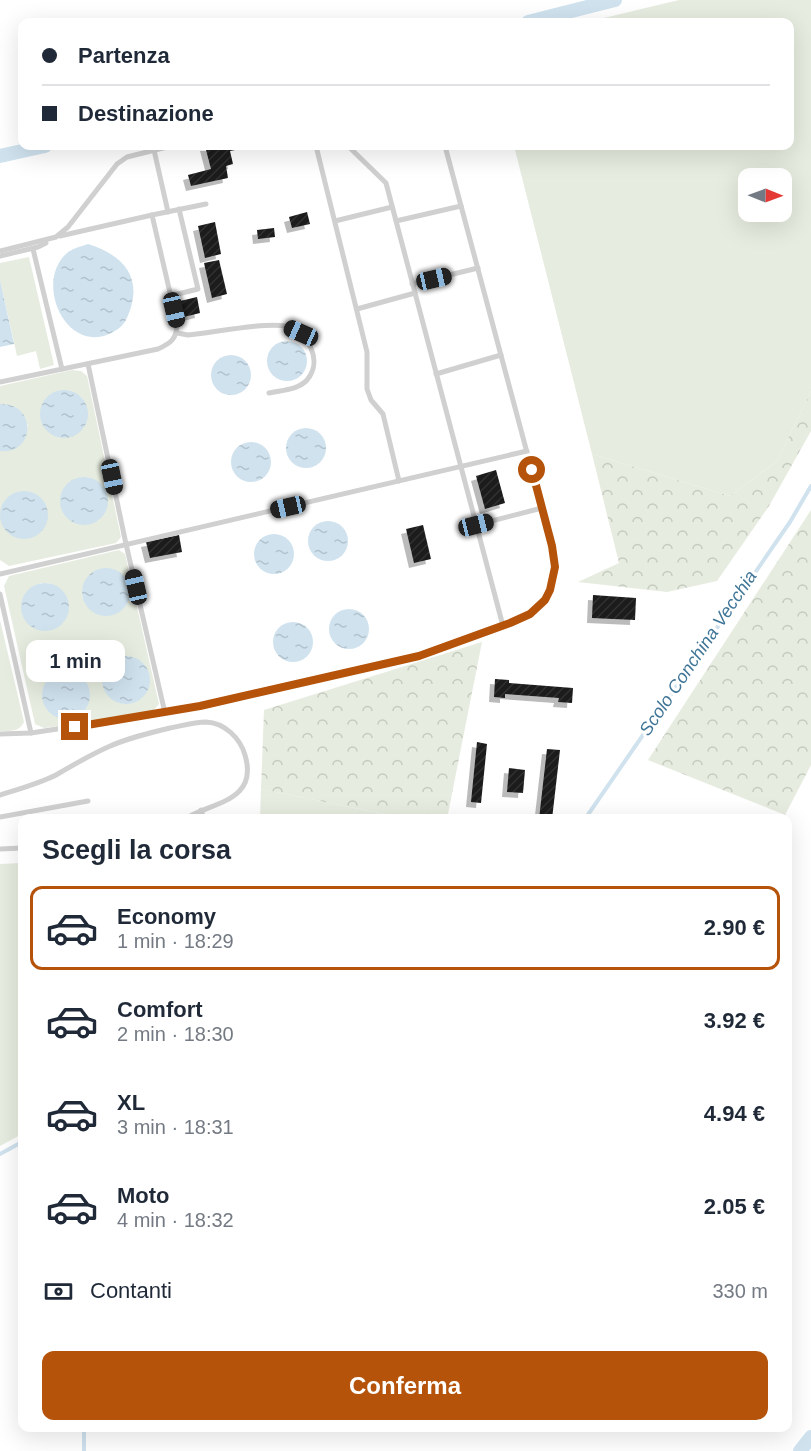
<!DOCTYPE html>
<html lang="it">
<head>
<meta charset="utf-8">
<style>
  body { margin:0; font-family:Arial,sans-serif; background:#f2f2f3; color:#1f2937; height:100vh; display:flex; flex-direction:column; font-size:22px; white-space:nowrap }
  * { box-sizing:border-box; margin:0 }
  p { font-size:20px; color:#747a83 }
  .icon { flex:none; width:33px; height:33px; fill:none; stroke:currentColor; stroke-width:2; stroke-linecap:round; stroke-linejoin:round }
  .map { position:relative; flex:1; overflow:hidden }
  .drawer { position:absolute; left:18px; top:814px; width:774px; height:618px; display:flex; flex-direction:column; background:#fff; border-radius:12px; box-shadow:0 6px 24px #0002 }
  .drawer>* { flex:none }
  .hud { position:absolute; left:18px; top:18px; width:776px; height:132px; border-radius:12px; box-shadow:0 6px 24px #0002; display:grid; align-content:center; height:132px; padding:0 24px; background:#fff }
  .needle { width:39px; rotate:91deg }
  .controls { position:absolute; left:738px; top:168px; display:grid; gap:12px }
  .controls a { display:grid; place-items:center; width:54px; height:54px; border-radius:12px; background:#fff; box-shadow:0 6px 24px #0002; font-size:30px }
  .end { position:absolute; width:27px; height:27px; margin:-14px; border:8px solid #b45309; background:#fff; box-shadow:0 0 0 3px #fff }
  .from { border-radius:50% }
  .bubble { position:absolute; height:42px; border-radius:12px; background:#fff; box-shadow:0 6px 24px #0002; font-size:20px; font-weight:700; line-height:42px; text-align:center }
  .car { position:absolute; width:18px; height:36px; margin:-18px -9px; border-radius:8px; box-shadow:0 0 4px 2px #0007; background:linear-gradient(#222 24%,#8ab4d8 0 40%,#222 0 76%,#8ab4d8 0 86%,#222 0) }
  .hud b { display:flex; align-items:center; gap:21px; height:57px; font-size:22px }
  .hud b+b { border-top:2px solid #e0e1e3 }
  .hud i { width:15px; height:15px; background:#1f2937 }
  ul { padding:0; list-style:none }
  li { display:flex; align-items:center; gap:18px; height:84px; margin:0 12px 9px; padding:0 12px; border:3px solid transparent; border-radius:12px }
  li div { flex:1 }
  li b { display:block; font-size:22px }
  li em { font-style:normal; font-weight:700 }
  li.current { border-color:#b45309 }
  li>.icon { width:54px; height:54px; stroke-width:1.5 }
  h2 { padding:0 24px; font-size:27px; line-height:72px }
  .pay { display:flex; align-items:center; gap:15px; height:66px; padding:0 24px; font-size:22px }
  .pay p { margin-inline-start:auto }
  .action { display:flex; gap:12px; margin-top:auto; padding:12px 24px }
  .action a { flex:1; height:69px; border-radius:12px; background:#b45309; color:#fff; font-size:24px; font-weight:700; line-height:69px; text-align:center }
  .map>svg:first-child { display:block }
  .grass { fill:#e6ecdf; fill-rule:evenodd }
  .forest { fill:url(#forest-crowns) }
  .water { fill:url(#water-ripples) }
  .lines { fill:none; stroke-linecap:round; stroke-linejoin:round }
  .stream { stroke:#cfe2ee; stroke-width:4 }
  .canal { stroke:#cfe2ee; stroke-width:14 }
  .building { fill:url(#building-hatch); filter:url(#shadow) }
  .service { stroke:#d0d0d0; stroke-width:5 }
  .route { stroke:#b45309; stroke-width:8 }
  .labels { text-anchor:middle; dominant-baseline:central; stroke-width:6; stroke-linejoin:round; paint-order:stroke }
  .water-label { font-size:18px; font-style:italic; fill:#3f7597; stroke:#fff }
</style>
</head>
<body>
<div class="map">
<svg width="811" height="1451" viewBox="0 0 811 1451">
  <defs>
    <pattern id="forest-crowns" width="20" height="18" patternUnits="userSpaceOnUse" patternTransform="scale(1.5)"><rect width="20" height="18" fill="#e6ecdf"/><path d="M2 6a3 3 0 1 1 6 0M12 15a3 3 0 1 1 6 0" fill="none" stroke="#c6cbc0"/></pattern>
    <pattern id="water-ripples" width="26" height="14" patternUnits="userSpaceOnUse" patternTransform="scale(1.5)"><rect width="26" height="14" fill="#cfe2ee"/><path d="M2 4q2-2 4 0t4 0M15 11q2-2 4 0t4 0" fill="none" stroke="#b2c2cd"/></pattern>
    <pattern id="building-hatch" width="6" height="6" patternUnits="userSpaceOnUse" patternTransform="scale(1.5)"><rect width="6" height="6" fill="#1a1a1a"/><path d="M-1 1l2-2M0 6l6-6M5 7l2-2" fill="none" stroke="#333"/></pattern>
    <filter id="shadow"><feDropShadow dx="-5" dy="5" stdDeviation="0" flood-color="#0004"/></filter>
  </defs>
  <rect width="100%" height="100%" fill="#fff"/>
  <g class="grass">
    <path d="M679,0H811V391L777,461L730,496L592,454L514,146H789V22H587ZM748,178H782V212H748Z"/>
    <path d="M29,257L54,365L40,369L36,351L17,356L0,280V263Z"/>
    <path d="M72,370L81,371L87,376L121,537L116,543L9,566L0,560V451H4L28,426C24,411 15,404 0,404V386ZM68,390L81,397L86,404L71,436H56ZM88,477L102,485L99,520L84,525L61,507L62,492Z"/>
    <path d="M119,550L125,554L159,704L151,713L44,728L35,724L4,586L9,576ZM102,569H110L129,598L120,611L86,605C84,601 81,595 82,591C84,582 94,572 102,569ZM41,583H49L59,626L45,631L33,586ZM122,656L126,704C97,699 95,666 122,656ZM62,671C77,671 87,679 90,693L66,719L52,714L43,701L55,674Z"/>
    <path d="M0,620L24,722C19,732 11,731 0,731Z"/>
    <path d="M261,789L409,819H260Z"/>
    <path d="M22,863V1134L0,1146V864Z"/>
  </g>
  <g class="forest">
    <path d="M811,391V431L769,506L717,581L667,592L578,582L619,563L592,454L730,496L777,461Z"/>
    <path d="M811,510V765L785,815L648,760Z"/>
    <path d="M482,642L447,819H409L261,789L264,710Z"/>
  </g>
  <g class="water">
    <path d="M88,244C126,256 145,280 126,320C122,327 116,331 109,334C65,353 34,282 67,253C73,248 80,247 88,244Z"/>
    <path d="M0,280L14,344L0,347Z"/>
    <circle cx="287" cy="361" r="20"/>
    <circle cx="231" cy="375" r="20"/>
    <circle cx="64" cy="414" r="24"/>
    <path d="M0,404C38,403 35,455 0,451Z"/>
    <circle cx="306" cy="448" r="20"/>
    <circle cx="251" cy="462" r="20"/>
    <circle cx="84" cy="501" r="24"/>
    <circle cx="24" cy="515" r="24"/>
    <circle cx="328" cy="541" r="20"/>
    <circle cx="274" cy="554" r="20"/>
    <circle cx="106" cy="592" r="24"/>
    <circle cx="45" cy="607" r="24"/>
    <circle cx="349" cy="629" r="20"/>
    <circle cx="293" cy="642" r="20"/>
    <circle cx="126" cy="680" r="24"/>
    <circle cx="66" cy="695" r="24"/>
  </g>
  <g class="lines">
    <g class="stream">
      <path d="M585,819L790,522L811,486"/>
      <path d="M0,1154L22,1142"/>
      <path d="M84,1428V1451"/>
    </g>
    <g class="canal">
      <path d="M528,22L615,0"/>
      <path d="M0,156L45,146"/>
      <path d="M800,1451L811,1437"/>
    </g>
  </g>
  <g class="building">
    <path d="M205,146H233L235,150L230,151L233,164L226,166L228,178L191,186L188,175L211,169Z"/>
    <path d="M307,212L310,224L292,228L289,217Z"/>
    <path d="M215,222L221,254L205,258L198,226Z"/>
    <path d="M274,228L275,237L258,239L257,230Z"/>
    <path d="M219,260L227,294L212,298L204,263Z"/>
    <path d="M197,297L200,313L180,318L176,302Z"/>
    <path d="M496,470L505,503L485,509L476,476Z"/>
    <path d="M423,525L431,559L414,563L406,529Z"/>
    <path d="M179,535L182,552L150,558L146,542Z"/>
    <path d="M593,595L636,598L635,620L592,618Z"/>
    <path d="M495,679L509,680V683L573,688L572,703L558,702L559,698L505,694V698L494,697Z"/>
    <path d="M477,742L487,744L481,803L471,802Z"/>
    <path d="M547,749L560,750L552,819H539Z"/>
    <path d="M509,768L525,770L523,793L507,792Z"/>
  </g>
  <g class="lines">
    <g class="service">
      <path d="M316,146L367,352V389L371,400L383,414L399,481"/>
      <path d="M348,146L386,183L503,626"/>
      <path d="M154,150L168,212"/>
      <path d="M335,221L392,207"/>
      <path d="M396,221L461,206"/>
      <path d="M60,236L152,215"/>
      <path d="M33,249L62,369"/>
      <path d="M0,251L56,237L68,227L117,164L127,157L171,146"/>
      <path d="M0,256L38,247L46,243"/>
      <path d="M412,284L478,268"/>
      <path d="M170,296L198,289L179,209"/>
      <path d="M357,309L415,293"/>
      <path d="M177,333L188,335C211,333 265,322 285,326C307,331 324,360 307,380C298,390 282,390 269,393"/>
      <path d="M88,364L126,544L165,713"/>
      <path d="M436,374L501,355"/>
      <path d="M0,382L158,349C171,343 177,339 177,323L152,215L206,204"/>
      <path d="M476,525L542,508"/>
      <path d="M0,574L527,451"/>
      <path d="M0,594L31,733"/>
      <path d="M0,734L31,733L200,707L419,656L521,618C551,602 558,579 552,546L445,146"/>
      <path d="M0,795C19,789 38,784 56,775C73,765 90,755 108,747C128,738 149,733 170,728C181,726 194,722 206,722C225,723 240,738 245,755C259,802 211,802 185,819"/>
      <path d="M201,810L204,819"/>
      <path d="M0,817L88,801"/>
      <path d="M0,849L22,848"/>
    </g>
  </g>
  <g class="lines">
    <path class="route" d="M75,727L200,706L419,656L510,623L530,614L545,600L550,590L555,567L552,546L532,470"/>
  </g>
  <g class="labels">
    <g class="water-label">
      <text transform="translate(698 653) rotate(-56)">Scolo Conchina Vecchia</text>
    </g>
  </g>
</svg>
<div class="controls">
<a><svg class="needle" viewBox="-14 -14 28 28"><path d="M0-13l5 13h-10z" fill="#e53935"/><path d="M0 13l5-13h-10z" fill="#747a83"/></svg></a>
</div>
<i class="end from" style="left:532px;top:470px"></i>
<i class="end" style="left:75px;top:727px"></i>
<div class="bubble" style="left:26px;top:640px;width:99px">1 min</div>
<i class="car" style="left:434px;top:279px;rotate:77deg"></i>
<i class="car" style="left:174px;top:310px;rotate:167deg"></i>
<i class="car" style="left:301px;top:333px;rotate:294deg"></i>
<i class="car" style="left:112px;top:477px;rotate:168deg"></i>
<i class="car" style="left:288px;top:507px;rotate:257deg"></i>
<i class="car" style="left:476px;top:525px;rotate:76deg"></i>
<i class="car" style="left:136px;top:587px;rotate:347deg"></i>
<div class="hud">
<b><i class="from"></i>Partenza</b>
<b><i></i>Destinazione</b>
</div>
<section class="drawer">
<h2>Scegli la corsa</h2>
<ul>
<li class="current"><svg class="icon" aria-label="car" viewBox="0 0 24 24"><path d="M5 17H2v-5l4-1 3-4h7l3 4 3 1v5h-3M9 17h6M6 11h13"/><circle cx="7" cy="17" r="2"/><circle cx="17" cy="17" r="2"/></svg><div><b>Economy</b><p>1 min · 18:29</p></div><em>2.90 €</em></li>
<li><svg class="icon" aria-label="car" viewBox="0 0 24 24"><path d="M5 17H2v-5l4-1 3-4h7l3 4 3 1v5h-3M9 17h6M6 11h13"/><circle cx="7" cy="17" r="2"/><circle cx="17" cy="17" r="2"/></svg><div><b>Comfort</b><p>2 min · 18:30</p></div><em>3.92 €</em></li>
<li><svg class="icon" aria-label="car" viewBox="0 0 24 24"><path d="M5 17H2v-5l4-1 3-4h7l3 4 3 1v5h-3M9 17h6M6 11h13"/><circle cx="7" cy="17" r="2"/><circle cx="17" cy="17" r="2"/></svg><div><b>XL</b><p>3 min · 18:31</p></div><em>4.94 €</em></li>
<li><svg class="icon" aria-label="car" viewBox="0 0 24 24"><path d="M5 17H2v-5l4-1 3-4h7l3 4 3 1v5h-3M9 17h6M6 11h13"/><circle cx="7" cy="17" r="2"/><circle cx="17" cy="17" r="2"/></svg><div><b>Moto</b><p>4 min · 18:32</p></div><em>2.05 €</em></li>
</ul>
<div class="pay"><svg class="icon" aria-label="cash" viewBox="0 0 24 24"><path d="M3 7h18v10H3z"/><circle cx="12" cy="12" r="2"/></svg>Contanti<p>330 m</p></div>
<div class="action"><a>Conferma</a></div>
</section>
</div>
</body>
</html>
